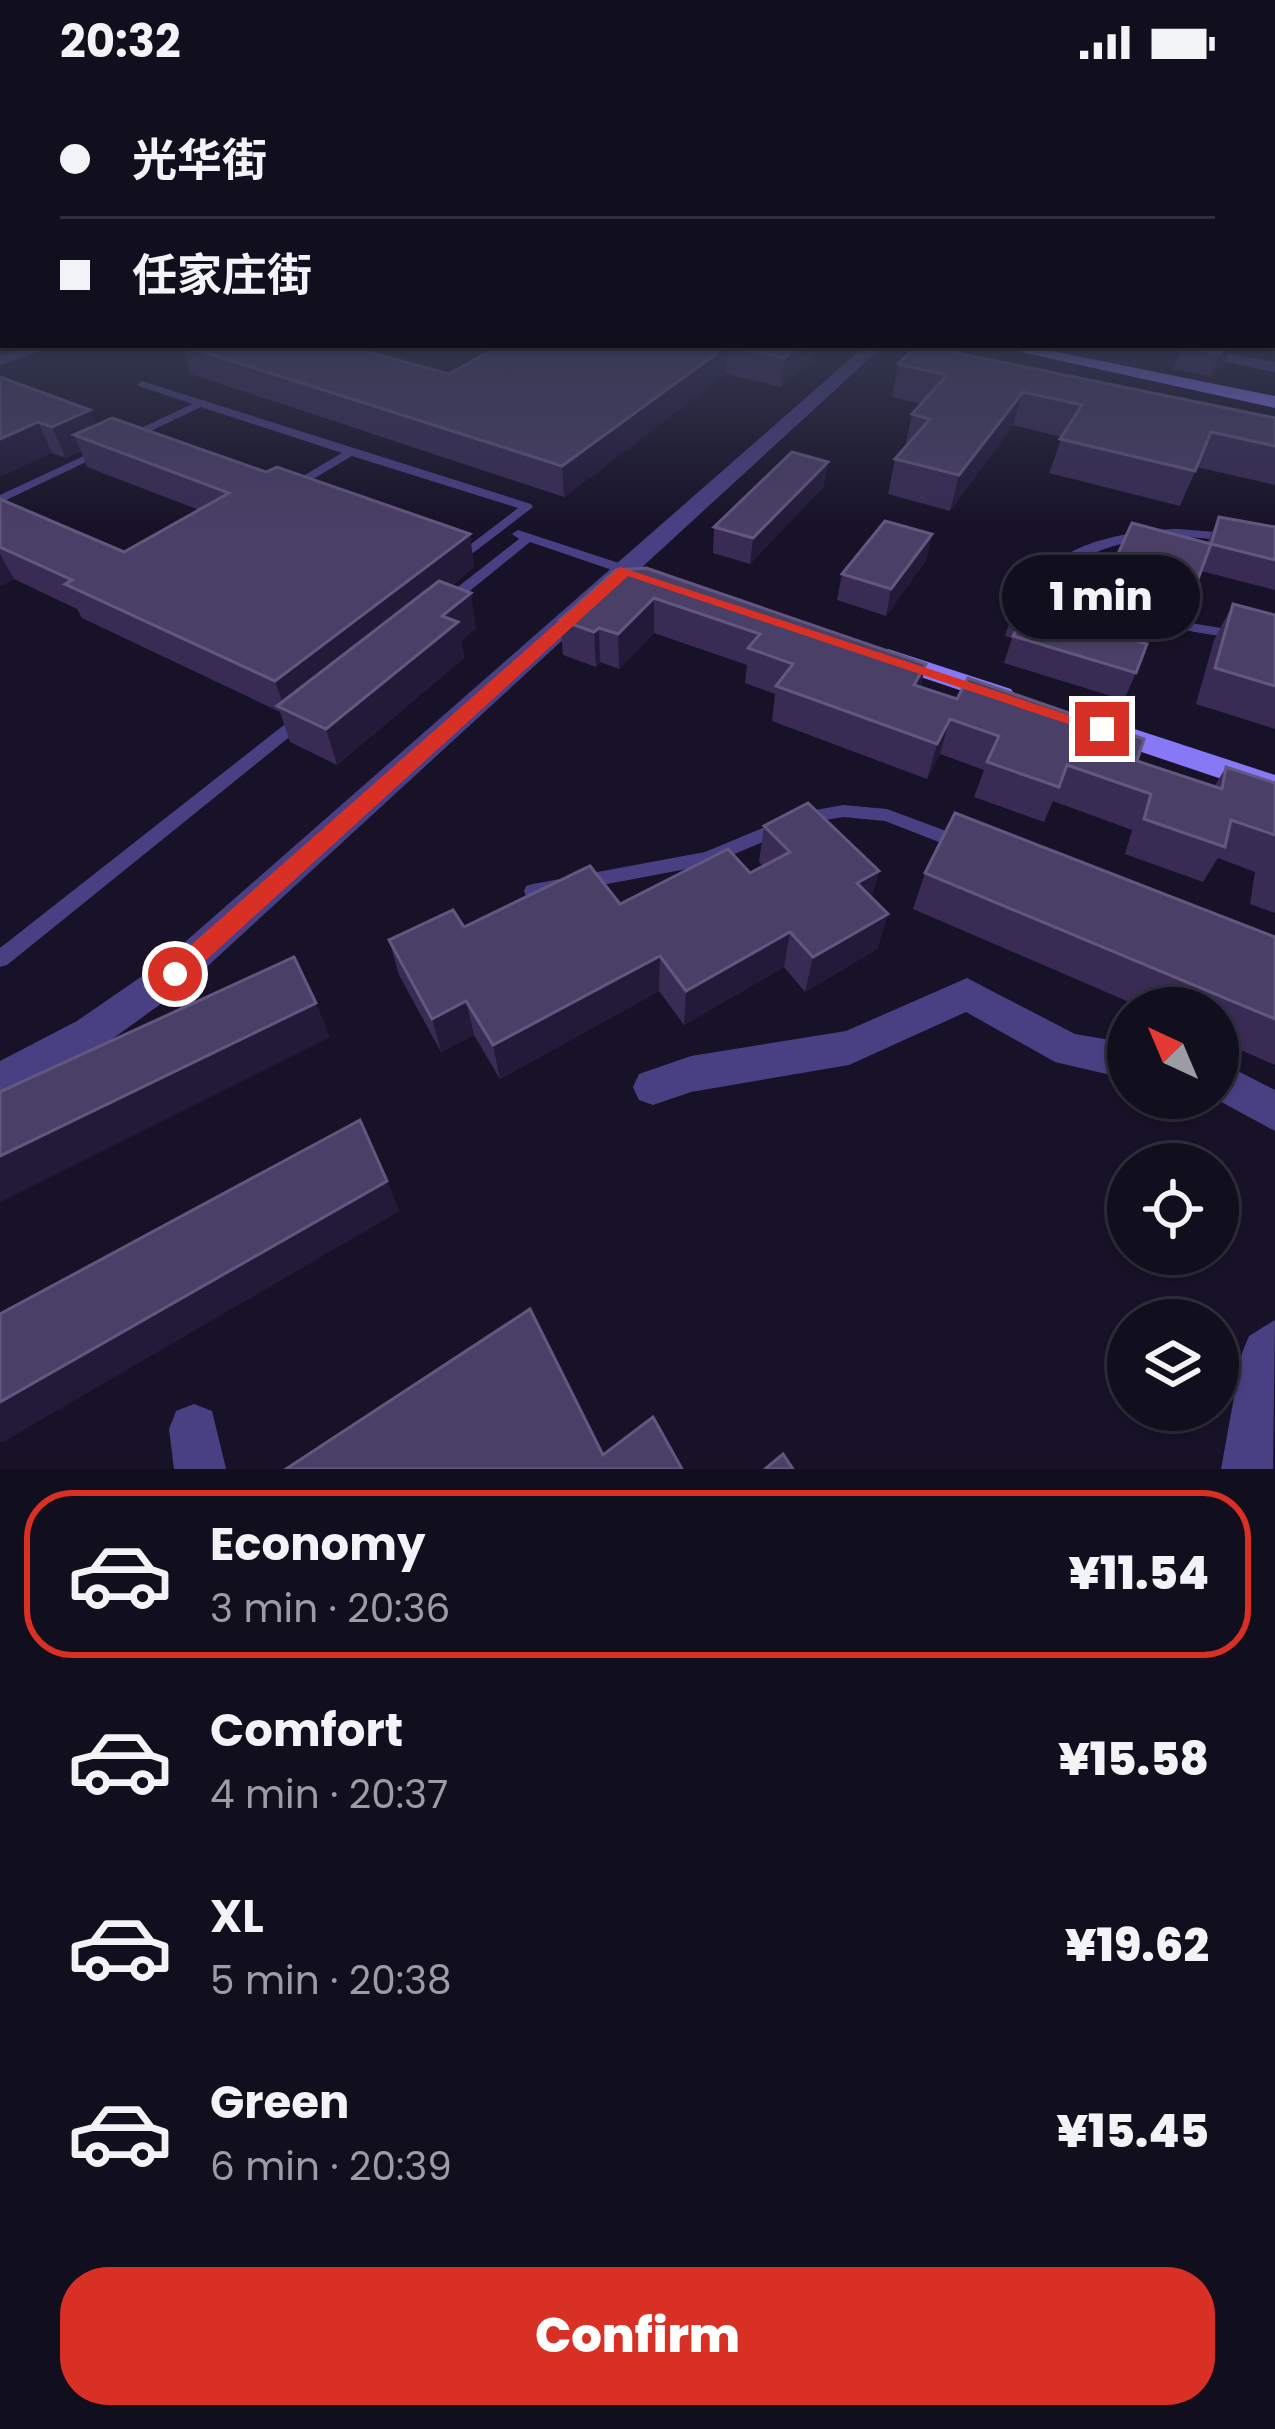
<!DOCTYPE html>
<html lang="en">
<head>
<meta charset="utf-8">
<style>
  body { margin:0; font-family:Poppins,"Noto Sans SC",sans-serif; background:#1e1c2a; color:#f1f3f6; height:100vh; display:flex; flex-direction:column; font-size:45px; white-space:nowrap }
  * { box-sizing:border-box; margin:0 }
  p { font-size:39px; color:#9c9ca4 }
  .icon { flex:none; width:66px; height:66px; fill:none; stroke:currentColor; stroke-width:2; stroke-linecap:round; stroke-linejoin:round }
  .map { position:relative; height:1385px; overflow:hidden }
  .panel { display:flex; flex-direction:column; background:#110e1d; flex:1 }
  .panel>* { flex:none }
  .guide { position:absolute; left:0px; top:0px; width:1275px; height:264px; box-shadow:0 3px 9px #0004,0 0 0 3px #302e3b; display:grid; align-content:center; height:264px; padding:0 60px; background:#110e1d }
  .needle { width:78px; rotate:316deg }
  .fabs { position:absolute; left:1107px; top:903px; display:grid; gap:24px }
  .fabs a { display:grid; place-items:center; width:132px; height:132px; border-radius:50%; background:#110e1d; box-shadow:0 3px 9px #0004,0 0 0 3px #302e3b; font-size:60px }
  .end { position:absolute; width:54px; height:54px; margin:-27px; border:15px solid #d93025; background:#fff; box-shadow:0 0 0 6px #fff }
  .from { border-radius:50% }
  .bubble { position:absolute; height:84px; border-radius:42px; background:#110e1d; box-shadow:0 3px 9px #0004,0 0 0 3px #302e3b; font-size:39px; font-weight:800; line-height:84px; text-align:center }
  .guide b { display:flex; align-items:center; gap:42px; height:114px; font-size:45px }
  .guide b+b { border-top:3px solid #302e3b }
  .guide i { width:30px; height:30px; background:#f1f3f6 }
  ul { padding:21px 0 0; list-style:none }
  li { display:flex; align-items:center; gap:36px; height:168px; margin:0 24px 18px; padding:0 36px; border:6px solid transparent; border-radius:48px }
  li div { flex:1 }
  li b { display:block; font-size:45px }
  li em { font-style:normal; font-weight:800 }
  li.on { border-color:#d93025 }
  li>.icon { width:108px; height:108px; stroke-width:1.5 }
  .cta { display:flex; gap:24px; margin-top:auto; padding:24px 60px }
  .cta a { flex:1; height:138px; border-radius:48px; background:#d93025; color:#fff; font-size:48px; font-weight:800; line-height:138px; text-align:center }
  .status { display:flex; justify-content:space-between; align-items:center; height:84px; padding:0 60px; background:#110e1d; direction:ltr }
  .status svg { height:33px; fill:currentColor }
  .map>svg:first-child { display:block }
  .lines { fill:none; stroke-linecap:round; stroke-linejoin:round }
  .lane { fill:#494083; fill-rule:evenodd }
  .street { fill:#494083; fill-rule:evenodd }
  .secondary { fill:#8778f6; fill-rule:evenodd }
  .wall { fill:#382c54 }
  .shaded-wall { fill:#231a3a }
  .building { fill:#4a3f66; stroke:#62577e; stroke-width:3 }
  .route { fill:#d93025 }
</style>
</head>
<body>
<div class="status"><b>20:32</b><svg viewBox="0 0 49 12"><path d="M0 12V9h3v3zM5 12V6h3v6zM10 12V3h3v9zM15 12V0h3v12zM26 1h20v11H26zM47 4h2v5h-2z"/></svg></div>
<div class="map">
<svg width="1275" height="1385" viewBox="0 0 1275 1385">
  <rect width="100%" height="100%" fill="#171227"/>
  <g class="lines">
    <g class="lane">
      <path d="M142,297L531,420L533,423L473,469L444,457L450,453L471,460L518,424L352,372L296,405H288V401L342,369L201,323L130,357H122V353L192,320L139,302L137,300Z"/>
      <path d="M103,363L108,366L107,368L0,419V411Z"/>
      <path d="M1178,445L1227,449L1275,459V467C1214,452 1153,444 1094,469C1081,475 1069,478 1061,489C1102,534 1215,540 1275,554V562C1210,547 1090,542 1047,489C1069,455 1141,446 1178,445Z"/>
      <path d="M518,446L631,483L633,486L626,490L621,489L530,458L450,523H440V517L519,455L512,450Z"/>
      <path d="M303,629L311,634L308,638L7,881L0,883V864L298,630Z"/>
      <path d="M843,721L887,725L968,755L971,760L968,765L962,767L885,737L843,733L808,739L708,781L533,814L526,812L524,807L526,802L533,800L705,768L799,729Z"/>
    </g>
    <g class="street">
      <path d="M31,261H57L0,281V271Z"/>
      <path d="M866,261H884L187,901L104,961L0,1014V977L77,937L161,879Z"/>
      <path d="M1144,261H1180L1275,278V288Z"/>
      <path d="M967,894L1075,950L1128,959V995L1055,978L966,928L849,981L691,1008L653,1021L639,1016L633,1003L639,990L691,972L846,947Z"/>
      <path d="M1218,977L1275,1006V1047L1214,1014Z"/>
      <path d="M1275,1236L1273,1385H1221L1242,1269L1249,1252Z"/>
      <path d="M194,1320L212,1327L226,1385H174L169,1345L176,1327Z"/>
    </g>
    <g class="secondary">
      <path d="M989,261H1022L1275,312V324Z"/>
      <path d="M888,565L1011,605L1015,611L1001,620L879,579L875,573Z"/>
      <path d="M1104,635L1275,691V713L1094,652L1090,645Z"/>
    </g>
  </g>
  <g class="wall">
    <path d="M182,261L449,290L492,266L475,261H813L811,277L781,303L726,290L564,413L191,290Z"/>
    <path d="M1183,261H1250L1242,267L1230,265L1223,282L1210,292L1173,285Z"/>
    <path d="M898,280L1275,334V401L1197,383L1180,422L1049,389L1062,353L1013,341L950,427L888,410L895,375L905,363L912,330L922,320L892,313Z"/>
    <path d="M0,293L96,341L266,388L470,450L474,483L451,502L476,544L461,557L464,574L337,681L290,658L280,628L82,534L77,525L14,495L0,502V415L124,468L199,426L87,383L81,367L66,374L52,369Z"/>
    <path d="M824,402L750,480L713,469L714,443Z"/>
    <path d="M1219,433L1275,443V506L1201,487L1182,533L1101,510L1112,483L1207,459Z"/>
    <path d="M932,450L926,476L886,532L837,516L842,490Z"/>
    <path d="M616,486L926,580L920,603L1214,703L1226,683L1275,699V829L1250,820L1255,788L1218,774L1203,798L1125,770L1132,746L1053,717L1044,738L974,713L984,686L940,670L927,695L772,637L775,610L745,599L747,581L654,549L619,585L600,578L596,583L563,571L560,536Z"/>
    <path d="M1233,520L1275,531V645L1196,620L1214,556Z"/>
    <path d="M1014,525L1058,534L1136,589L1124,616L1004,579L1012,554L1005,552Z"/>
    <path d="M764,742L872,814L888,830L877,865L805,908L784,883L684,941L659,907L500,995L474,951L441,968L399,891L389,856L464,843L620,820L750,789L763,782L759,778Z"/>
    <path d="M925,789L1275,853V981L1218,956V924H1143L913,825Z"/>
  </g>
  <g class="shaded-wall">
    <path d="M0,248H3V261H23L0,266Z"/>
    <path d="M728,261L726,290L564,413L562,382Z"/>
    <path d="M800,261H813L811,277L781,303L784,274Z"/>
    <path d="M1232,261L1223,282L1210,292L1219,270Z"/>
    <path d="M1023,308L1013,341L950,427L959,391Z"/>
    <path d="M90,326L102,357L74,351L81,367L66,374L52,343Z"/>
    <path d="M38,338L52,369L0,393V355Z"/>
    <path d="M828,378L824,402L750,480L753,454Z"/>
    <path d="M470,450L474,483L291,629L285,626L275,597Z"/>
    <path d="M932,450L926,476L886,532L891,505Z"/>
    <path d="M0,470L14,495L0,502Z"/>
    <path d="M471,509L476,544L461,557L464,574L337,681L326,645L442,532Z"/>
    <path d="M654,514V549L619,585L618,550Z"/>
    <path d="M599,544L600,578L596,583L594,548Z"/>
    <path d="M926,580L917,615L914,601Z"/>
    <path d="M950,635L940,670L927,695L937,660Z"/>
    <path d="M879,787L869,823L857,799Z"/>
    <path d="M888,830L877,865L805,908L813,873Z"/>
    <path d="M790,848L784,883L684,941L686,907Z"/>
    <path d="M660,872L659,907L500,995L493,961Z"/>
    <path d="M466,917L474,951L441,968L432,935Z"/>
    <path d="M316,919L330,953L0,1118V1072Z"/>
    <path d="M387,1097L400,1127L3,1358L0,1357V1318Z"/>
  </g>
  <g class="building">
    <path d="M182,261H343L449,290L501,261H800L784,274L728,261L562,382Z"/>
    <path d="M918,261L1275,334V362L1211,348L1195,387L1060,355L1082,321L1023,308L959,391L895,375L930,335L912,330L947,291L898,280Z"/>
    <path d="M1183,261H1230L1219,270L1181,262Z"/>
    <path d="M0,293L90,326L52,343L38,338L0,355Z"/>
    <path d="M112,334L266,388L277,383L470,450L275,597L65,500L72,496L0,463V415L124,468L229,409L74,351Z"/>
    <path d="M792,368L828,378L753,454L714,443Z"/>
    <path d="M1219,433L1275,443V476L1211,460Z"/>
    <path d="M885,437L932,450L891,505L842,490Z"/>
    <path d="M1132,439L1211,460L1194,506L1112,483Z"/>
    <path d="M646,484L926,580L914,601L957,615L968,594L1144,655L1137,677L1222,705L1226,683L1275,699V751L1231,736L1225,763L1144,735L1151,710L1067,681L1059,703L987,678L999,652L950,635L937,660L776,602L793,580L748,564L760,550L654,514L618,550L599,544L594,548L560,536L616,486Z"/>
    <path d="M439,497L471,509L442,532L458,538L326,645L277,622Z"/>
    <path d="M1030,497L1068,508L1055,534L1147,560L1136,589L1013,552L1025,529L1014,525Z"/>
    <path d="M1233,520L1275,531V602L1215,584Z"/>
    <path d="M808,719L879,787L857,799L888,830L813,873L790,848L686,907L660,872L493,961L466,917L432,935L389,856L453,826L464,843L590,782L620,820L728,765L750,789L790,768L764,742Z"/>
    <path d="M955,729L1275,853V935L925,789Z"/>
    <path d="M294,873L316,919L0,1072V1008Z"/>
    <path d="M360,1036L387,1097L0,1318V1230Z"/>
    <path d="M530,1225L603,1371L653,1333L682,1385H286Z"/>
    <path d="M783,1370L793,1385H765Z"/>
  </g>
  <linearGradient id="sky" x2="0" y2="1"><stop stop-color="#0d0a15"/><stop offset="0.56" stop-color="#363952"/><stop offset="1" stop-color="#363952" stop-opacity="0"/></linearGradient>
  <rect width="1275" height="442" fill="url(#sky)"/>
  <path class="route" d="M620,483L1111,645L1095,649L628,492L183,897H166V883Z"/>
</svg>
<div class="fabs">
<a><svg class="needle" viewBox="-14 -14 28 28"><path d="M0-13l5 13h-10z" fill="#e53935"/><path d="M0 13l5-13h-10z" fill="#9c9ca4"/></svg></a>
<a><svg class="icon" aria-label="locate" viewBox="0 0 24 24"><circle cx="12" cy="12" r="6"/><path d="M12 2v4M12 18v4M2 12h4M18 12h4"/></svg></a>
<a><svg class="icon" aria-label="layers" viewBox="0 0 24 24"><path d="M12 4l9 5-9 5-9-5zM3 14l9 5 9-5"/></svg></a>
</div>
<i class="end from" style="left:175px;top:890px"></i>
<i class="end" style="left:1102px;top:645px"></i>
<div class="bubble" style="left:1002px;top:471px;width:198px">1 min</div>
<div class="guide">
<b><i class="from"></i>光华街</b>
<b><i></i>任家庄街</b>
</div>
</div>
<section class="panel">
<ul>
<li class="on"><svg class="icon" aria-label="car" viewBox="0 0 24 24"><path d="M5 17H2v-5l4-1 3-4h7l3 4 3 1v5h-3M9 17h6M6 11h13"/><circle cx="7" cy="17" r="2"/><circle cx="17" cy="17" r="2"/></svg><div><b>Economy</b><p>3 min · 20:36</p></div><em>¥11.54</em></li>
<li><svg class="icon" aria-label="car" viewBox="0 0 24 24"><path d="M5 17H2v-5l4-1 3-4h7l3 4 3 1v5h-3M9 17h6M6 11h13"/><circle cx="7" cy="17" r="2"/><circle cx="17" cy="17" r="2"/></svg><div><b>Comfort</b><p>4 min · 20:37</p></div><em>¥15.58</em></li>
<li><svg class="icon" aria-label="car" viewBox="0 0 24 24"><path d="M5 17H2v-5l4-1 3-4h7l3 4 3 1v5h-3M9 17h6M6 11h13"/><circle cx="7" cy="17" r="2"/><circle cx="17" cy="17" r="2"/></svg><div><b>XL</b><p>5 min · 20:38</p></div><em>¥19.62</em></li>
<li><svg class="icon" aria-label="car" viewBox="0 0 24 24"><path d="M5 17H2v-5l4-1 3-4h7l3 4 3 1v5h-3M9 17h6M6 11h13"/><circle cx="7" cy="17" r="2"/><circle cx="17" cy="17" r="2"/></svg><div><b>Green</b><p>6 min · 20:39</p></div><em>¥15.45</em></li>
</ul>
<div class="cta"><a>Confirm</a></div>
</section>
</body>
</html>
